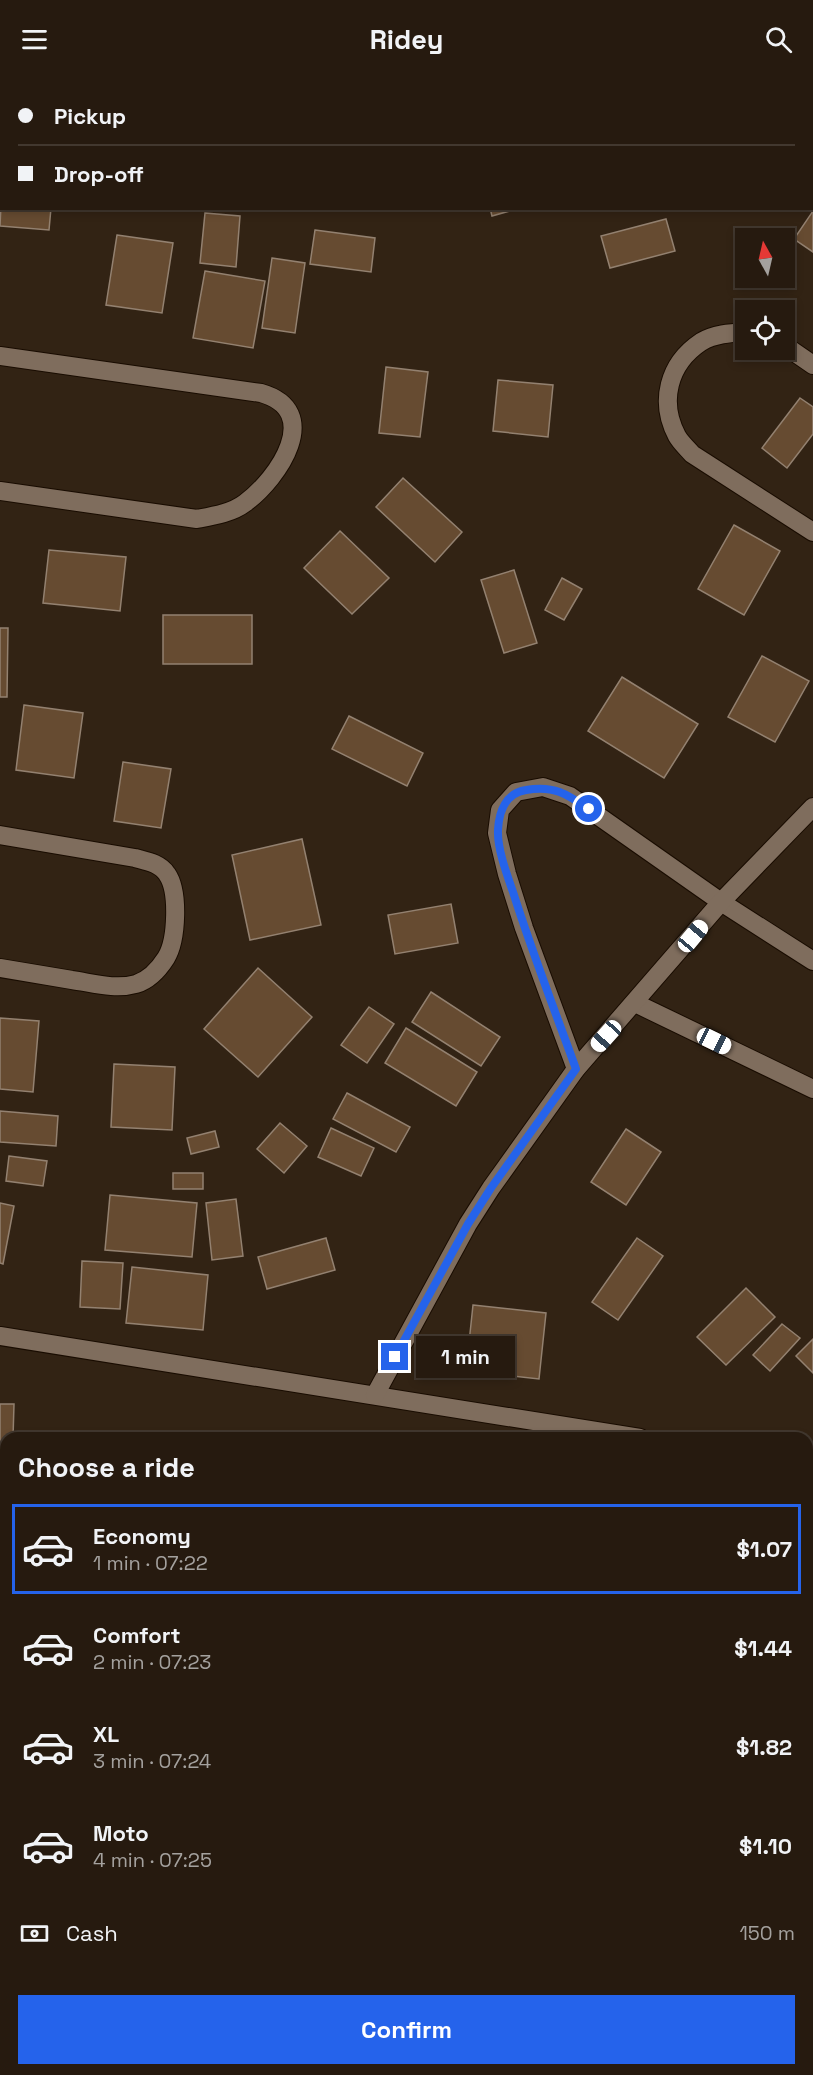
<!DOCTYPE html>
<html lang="en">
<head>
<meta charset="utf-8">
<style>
  body { margin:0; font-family:"Space Grotesk",sans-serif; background:#32271d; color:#f1f3f6; height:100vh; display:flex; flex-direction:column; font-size:22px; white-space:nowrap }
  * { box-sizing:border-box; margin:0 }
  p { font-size:20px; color:#a4a19e }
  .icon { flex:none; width:33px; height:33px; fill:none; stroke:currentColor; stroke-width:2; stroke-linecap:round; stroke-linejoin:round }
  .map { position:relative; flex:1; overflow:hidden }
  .side { position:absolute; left:0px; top:1354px; width:813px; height:644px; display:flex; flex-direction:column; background:#261a0f; border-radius:18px 18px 0 0; box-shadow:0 3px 9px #0003,0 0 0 2px #42382f }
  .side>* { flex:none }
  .top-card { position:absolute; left:0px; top:0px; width:813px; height:132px; box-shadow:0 3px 9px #0003,0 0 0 2px #42382f; display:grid; align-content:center; height:132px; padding:0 18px; background:#261a0f }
  .needle { width:39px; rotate:352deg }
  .fabs { position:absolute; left:735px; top:150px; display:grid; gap:12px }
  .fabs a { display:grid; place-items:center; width:60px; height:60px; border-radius:0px; background:#261a0f; box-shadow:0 3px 9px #0003,0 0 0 2px #42382f; font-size:30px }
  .end { position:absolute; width:27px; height:27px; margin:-14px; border:8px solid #2563eb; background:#fff; box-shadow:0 0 0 3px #fff }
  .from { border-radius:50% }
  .bubble { position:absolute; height:42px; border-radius:0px; background:#261a0f; box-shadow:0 3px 9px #0003,0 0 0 2px #42382f; font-size:20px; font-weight:700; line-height:42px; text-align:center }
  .car { position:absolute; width:18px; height:36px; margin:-18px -9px; border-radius:8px; box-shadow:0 0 4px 2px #0007; background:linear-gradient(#fff 24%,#345 0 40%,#fff 0 76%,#345 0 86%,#fff 0) }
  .top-card b { display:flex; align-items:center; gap:21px; height:57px; font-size:22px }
  .top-card b+b { border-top:2px solid #42382f }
  .top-card i { width:15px; height:15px; background:#f1f3f6 }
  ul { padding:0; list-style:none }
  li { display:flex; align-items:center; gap:18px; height:90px; margin:0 12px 9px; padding:0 6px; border:3px solid transparent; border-radius:0px }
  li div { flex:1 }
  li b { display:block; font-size:22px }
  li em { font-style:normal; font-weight:700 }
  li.current { border-color:#2563eb }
  li>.icon { width:54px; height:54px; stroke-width:1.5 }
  h2 { padding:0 18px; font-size:27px; line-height:72px }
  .pay { display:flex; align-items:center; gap:15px; height:66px; padding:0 18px; font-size:22px }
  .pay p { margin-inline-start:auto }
  .action { display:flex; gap:12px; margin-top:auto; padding:12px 18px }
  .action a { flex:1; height:69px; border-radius:0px; background:#2563eb; color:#fff; font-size:24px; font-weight:700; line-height:69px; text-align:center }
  header { display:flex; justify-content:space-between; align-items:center; height:78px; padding:0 18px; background:#261a0f; font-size:27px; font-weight:700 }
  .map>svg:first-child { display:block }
  .green { fill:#464a33 }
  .building { fill:#664b31; stroke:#938170; stroke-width:1.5 }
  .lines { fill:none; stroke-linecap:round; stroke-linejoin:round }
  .minor-casing { stroke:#190c01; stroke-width:20 }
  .minor { stroke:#7f6d5d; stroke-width:18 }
  .route { stroke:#2563eb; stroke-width:8 }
</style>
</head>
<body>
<header><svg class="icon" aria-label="menu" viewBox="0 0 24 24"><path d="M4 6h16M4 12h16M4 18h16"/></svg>Ridey<svg class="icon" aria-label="search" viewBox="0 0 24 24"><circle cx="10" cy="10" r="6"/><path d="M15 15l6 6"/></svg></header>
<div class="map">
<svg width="813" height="1997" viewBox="0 0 813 1997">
  <rect width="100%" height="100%" fill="#322314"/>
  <path class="green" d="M813,1631V1797L807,1789V1636Z"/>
  <g class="building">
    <path d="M569,0H632L634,1L570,2Z"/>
    <path d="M784,0H813V28L812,2H783Z"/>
    <path d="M2,106V130H51L49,152L0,148Z"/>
    <path d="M490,130H520L492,138Z"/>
    <path d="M813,133V174L794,161Z"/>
    <path d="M205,135L240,138L236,189L200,185Z"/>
    <path d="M666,141L675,173L610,190L601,158Z"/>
    <path d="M315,152L375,160L371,194L310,186Z"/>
    <path d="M117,157L173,165L162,235L106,227Z"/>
    <path d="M272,180L305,185L295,255L262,250Z"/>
    <path d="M205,193L265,203L253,270L193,260Z"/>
    <path d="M386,289L428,294L420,359L379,355Z"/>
    <path d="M498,302L553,307L548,359L493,353Z"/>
    <path d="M800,320L813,329V356L787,390L762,370Z"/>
    <path d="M403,400L462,454L435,484L376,429Z"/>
    <path d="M734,447L780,473L744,537L698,511Z"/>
    <path d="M340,453L389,500L352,536L304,490Z"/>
    <path d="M49,472L126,479L120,533L43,525Z"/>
    <path d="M514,492L537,565L504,575L481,502Z"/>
    <path d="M562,500L582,511L564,542L545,532Z"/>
    <rect x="163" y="537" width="89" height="49"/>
    <path d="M0,550H8L7,619H0Z"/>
    <path d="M762,578L809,603L775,664L728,639Z"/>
    <path d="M622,599L698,646L664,700L588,653Z"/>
    <path d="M24,627L83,635L74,700L16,692Z"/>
    <path d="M349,638L423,675L407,708L332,671Z"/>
    <path d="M123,684L171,691L161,750L114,743Z"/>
    <path d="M302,761L321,847L250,862L232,777Z"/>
    <path d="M451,826L458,865L395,876L388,837Z"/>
    <path d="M258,890L312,939L258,999L204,951Z"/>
    <path d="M431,914L500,959L481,988L412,944Z"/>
    <path d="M369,929L394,946L367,985L341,967Z"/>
    <path d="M0,940L39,943L33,1014L0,1011Z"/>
    <path d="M406,950L477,994L456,1028L385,985Z"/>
    <path d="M114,986L175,989L172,1052L111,1049Z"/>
    <path d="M347,1015L410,1049L396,1074L333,1041Z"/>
    <path d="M0,1033L58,1038L56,1068L0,1064Z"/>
    <path d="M280,1045L307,1068L284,1095L257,1071Z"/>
    <path d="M331,1050L374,1070L361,1098L318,1079Z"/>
    <path d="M626,1051L661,1074L626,1127L591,1104Z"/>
    <path d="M215,1053L219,1069L191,1076L187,1060Z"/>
    <path d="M9,1078L47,1083L43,1108L6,1103Z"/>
    <rect x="173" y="1095" width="30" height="16"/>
    <path d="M110,1117L197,1125L192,1179L105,1172Z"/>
    <path d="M236,1121L243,1178L212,1182L206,1125Z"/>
    <path d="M0,1125L14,1128L3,1186L0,1185Z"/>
    <path d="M326,1160L335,1192L267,1211L258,1179Z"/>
    <path d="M637,1160L663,1178L618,1242L592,1224Z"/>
    <path d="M82,1183L123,1185L120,1231L80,1229Z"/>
    <path d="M132,1189L208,1197L203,1252L126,1245Z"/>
    <path d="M746,1210L775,1239L726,1287L697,1259Z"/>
    <path d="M473,1227L546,1235L539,1301L466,1293Z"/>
    <path d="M782,1246L800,1260L770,1293L753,1277Z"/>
    <path d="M813,1261V1295L796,1278Z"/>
    <path d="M0,1326H14L13,1360H6V1384L0,1383Z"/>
    <path d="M0,1411L6,1412L2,1446L0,1445Z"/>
    <rect x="0" y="1747" width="6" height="57"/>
    <path d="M807,1976L813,1982V1997H775L770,1992H807Z"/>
    <rect x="72" y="1992" width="43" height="5"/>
    <path d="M244,1992H267L270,1997H235Z"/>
    <path d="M510,1992H563L562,1997H510Z"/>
  </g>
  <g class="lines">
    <defs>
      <g id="minor">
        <path d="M746,254C730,255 714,256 701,264C668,286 659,324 677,358C681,365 687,370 692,376L813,454"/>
        <path d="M784,267L813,287"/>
        <path d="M0,278L261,315C324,333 279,400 245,425C232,435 213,438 197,441L0,413"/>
        <path d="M0,757L135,780C146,783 160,785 167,796C179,813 177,862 166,880C159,891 149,902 136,906C115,912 93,905 72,902C48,898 24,894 0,890"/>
        <path d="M635,925L813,1011"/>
        <path d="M576,991L524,850L507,796L497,755L500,732L516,714L543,709L570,718L721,824L813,883"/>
        <path d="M0,1258L640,1360"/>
        <path d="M375,1317L468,1146L491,1110L576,991L721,824L813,729"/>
        <path d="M807,1441L813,1445"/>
        <path d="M807,1552L813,1547"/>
        <path d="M0,1645L6,1646"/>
        <path d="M807,1852L813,1859"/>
      </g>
    </defs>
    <use href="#minor" class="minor-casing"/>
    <use href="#minor" class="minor"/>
  </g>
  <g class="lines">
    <path class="route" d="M395,1279L468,1146L491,1110L576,991C555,933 532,874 513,814C507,797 497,770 498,752C499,733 506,715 526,712C554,707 567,716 589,731"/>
  </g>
</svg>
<div class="fabs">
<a><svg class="needle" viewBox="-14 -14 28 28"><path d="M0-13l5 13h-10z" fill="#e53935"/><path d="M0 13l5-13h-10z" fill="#a4a19e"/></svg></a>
<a><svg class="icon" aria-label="locate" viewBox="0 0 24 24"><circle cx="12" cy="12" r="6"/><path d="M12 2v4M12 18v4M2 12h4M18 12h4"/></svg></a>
</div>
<i class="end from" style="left:589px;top:731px"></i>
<i class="end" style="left:395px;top:1279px"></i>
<div class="bubble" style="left:416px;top:1258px;width:99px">1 min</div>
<i class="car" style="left:693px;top:858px;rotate:40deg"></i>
<i class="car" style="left:606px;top:958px;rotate:222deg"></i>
<i class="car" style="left:714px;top:963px;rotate:116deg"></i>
<div class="top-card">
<b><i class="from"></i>Pickup</b>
<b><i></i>Drop-off</b>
</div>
<section class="side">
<h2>Choose a ride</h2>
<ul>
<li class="current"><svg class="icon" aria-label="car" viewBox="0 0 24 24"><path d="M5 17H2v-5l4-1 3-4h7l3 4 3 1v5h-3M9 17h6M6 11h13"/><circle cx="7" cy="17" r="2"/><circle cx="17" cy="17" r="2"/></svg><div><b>Economy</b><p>1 min · 07:22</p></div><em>$1.07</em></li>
<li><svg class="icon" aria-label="car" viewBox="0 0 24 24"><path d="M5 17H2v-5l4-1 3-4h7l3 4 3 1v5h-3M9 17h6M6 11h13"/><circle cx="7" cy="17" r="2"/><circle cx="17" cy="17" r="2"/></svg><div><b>Comfort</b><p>2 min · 07:23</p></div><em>$1.44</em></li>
<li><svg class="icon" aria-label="car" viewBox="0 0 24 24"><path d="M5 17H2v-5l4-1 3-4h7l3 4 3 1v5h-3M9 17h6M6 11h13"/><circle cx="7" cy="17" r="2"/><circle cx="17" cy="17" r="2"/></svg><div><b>XL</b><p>3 min · 07:24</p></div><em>$1.82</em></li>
<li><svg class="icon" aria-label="car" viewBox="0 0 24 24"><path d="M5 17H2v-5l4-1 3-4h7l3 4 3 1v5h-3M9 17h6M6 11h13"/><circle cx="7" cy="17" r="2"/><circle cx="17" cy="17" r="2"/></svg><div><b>Moto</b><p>4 min · 07:25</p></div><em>$1.10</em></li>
</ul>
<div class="pay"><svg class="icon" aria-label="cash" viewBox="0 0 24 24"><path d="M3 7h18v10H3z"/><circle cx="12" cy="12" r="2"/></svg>Cash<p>150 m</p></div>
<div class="action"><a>Confirm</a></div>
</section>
</div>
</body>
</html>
